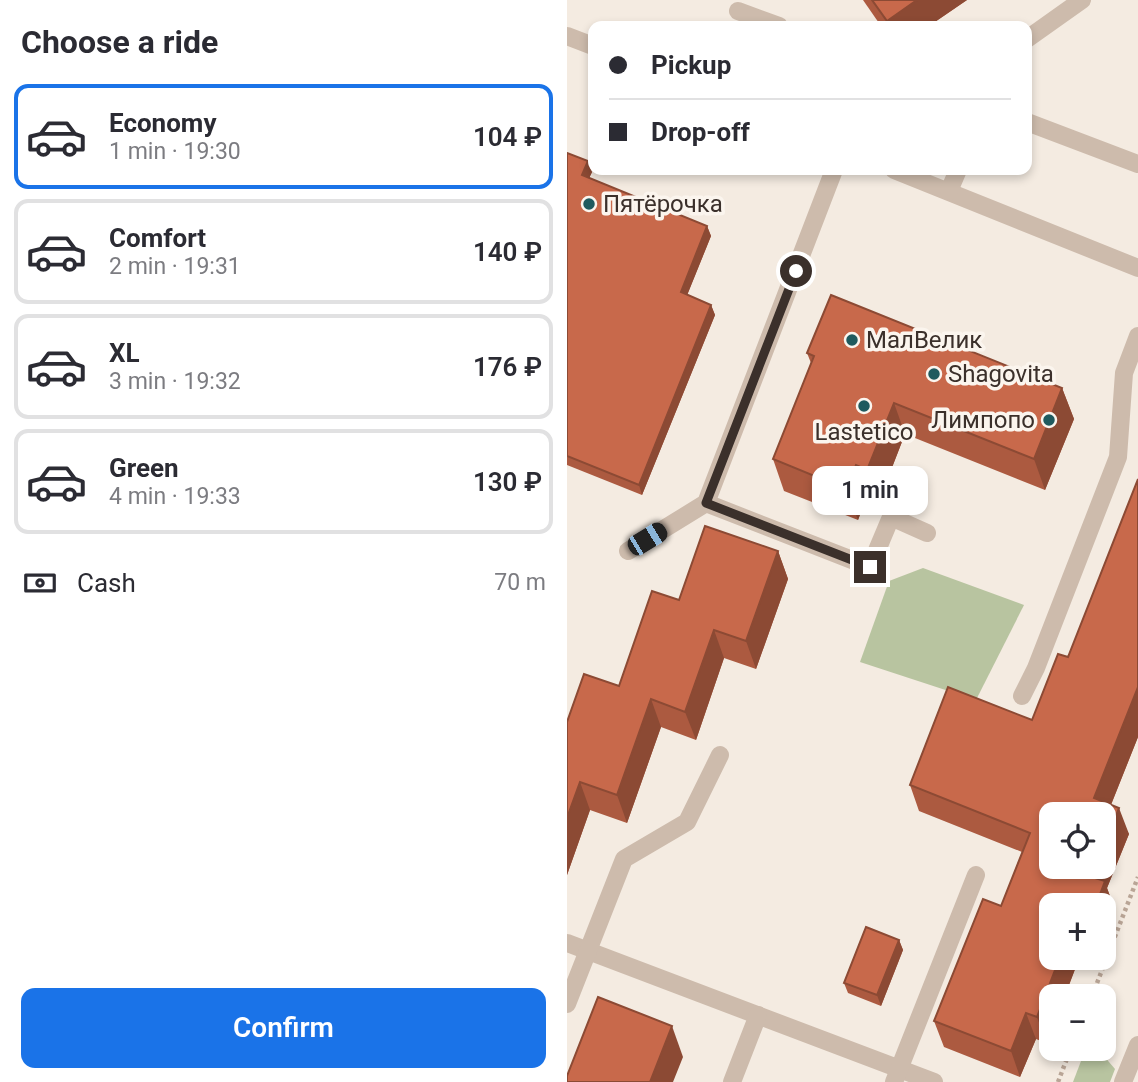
<!DOCTYPE html>
<html lang="en">
<head>
<meta charset="utf-8">
<style>
  body { margin:0; font-family:Roboto,sans-serif; background:#f2f2f3; color:#2b2b33; height:100vh; display:flex; flex-direction:column; font-size:26px; white-space:nowrap }
  * { box-sizing:border-box; margin:0 }
  p { font-size:23px; color:#7c7c81 }
  .icon { flex:none; width:38px; height:38px; fill:none; stroke:currentColor; stroke-width:2; stroke-linecap:round; stroke-linejoin:round }
  .map { position:relative; flex:1; overflow:hidden }
  .side { display:flex; flex-direction:column; background:#fff; width:567px }
  .side>* { flex:none }
  .top-card { position:absolute; left:21px; top:21px; width:444px; height:154px; border-radius:14px; box-shadow:0 4px 10px #0003; display:grid; align-content:center; height:154px; padding:0 21px; background:#fff }
  .fabs { position:absolute; left:472px; top:802px; display:grid; gap:14px }
  .fabs a { display:grid; place-items:center; width:77px; height:77px; border-radius:14px; background:#fff; box-shadow:0 4px 10px #0003; font-size:35px }
  .end { position:absolute; width:32px; height:32px; margin:-16px; border:9px solid #3b302b; background:#fff; box-shadow:0 0 0 4px #fff }
  .from { border-radius:50% }
  .bubble { position:absolute; height:49px; border-radius:14px; background:#fff; box-shadow:0 4px 10px #0003; font-size:23px; font-weight:600; line-height:49px; text-align:center }
  .car { position:absolute; width:21px; height:42px; margin:-21px -10px; border-radius:9px; box-shadow:0 0 5px 2px #0007; background:linear-gradient(#222 24%,#8ab4d8 0 40%,#222 0 76%,#8ab4d8 0 86%,#222 0) }
  .top-card b { display:flex; align-items:center; gap:24px; height:66px; font-size:26px }
  .top-card b+b { border-top:2px solid #e1e1e2 }
  .top-card i { width:18px; height:18px; background:#2b2b33 }
  ul { padding:0; list-style:none }
  li { display:flex; align-items:center; gap:21px; height:105px; margin:0 14px 10px; padding:0 7px; border:4px solid #e1e1e2; border-radius:14px }
  li div { flex:1 }
  li b { display:block; font-size:26px }
  li em { font-style:normal; font-weight:600 }
  li.active { border-color:#1a73e8 }
  li>.icon { width:63px; height:63px; stroke-width:1.5 }
  h2 { padding:0 21px; font-size:32px; line-height:84px }
  .pay { display:flex; align-items:center; gap:18px; height:77px; padding:0 21px; font-size:26px }
  .pay p { margin-inline-start:auto }
  .cta { display:flex; gap:14px; margin-top:auto; padding:14px 21px }
  .cta a { flex:1; height:80px; border-radius:14px; background:#1a73e8; color:#fff; font-size:28px; font-weight:600; line-height:80px; text-align:center }
  main { display:flex; flex:1; min-height:0 }
  .map>svg:first-child { display:block }
  .green { fill:#b8c4a0 }
  .lines { fill:none; stroke-linecap:round; stroke-linejoin:round }
  .path { stroke:#b9a596; stroke-width:4.5; stroke-dasharray:3.5 3.5; stroke-linecap:butt }
  .minor { stroke:#cdbbac; stroke-width:18 }
  .wall { fill:#ac5a40 }
  .shaded-wall { fill:#8c4a34 }
  .building { fill:#c8694b; stroke:#8c4a34; stroke-width:2 }
  .route { stroke:#3b302b; stroke-width:9 }
  .poi-dot { fill:#1f5a5e; stroke:#fbf5ee; stroke-width:2.5 }
  .labels { text-anchor:middle; dominant-baseline:central; stroke-width:7; stroke-linejoin:round; paint-order:stroke }
  .poi-label { font-size:24px; fill:#3b302b; stroke:#fbf5ee; text-anchor:start }
</style>
</head>
<body>
<main>
<section class="side">
<h2>Choose a ride</h2>
<ul>
<li class="active"><svg class="icon" aria-label="car" viewBox="0 0 24 24"><path d="M5 17H2v-5l4-1 3-4h7l3 4 3 1v5h-3M9 17h6M6 11h13"/><circle cx="7" cy="17" r="2"/><circle cx="17" cy="17" r="2"/></svg><div><b>Economy</b><p>1 min · 19:30</p></div><em>104 ₽</em></li>
<li><svg class="icon" aria-label="car" viewBox="0 0 24 24"><path d="M5 17H2v-5l4-1 3-4h7l3 4 3 1v5h-3M9 17h6M6 11h13"/><circle cx="7" cy="17" r="2"/><circle cx="17" cy="17" r="2"/></svg><div><b>Comfort</b><p>2 min · 19:31</p></div><em>140 ₽</em></li>
<li><svg class="icon" aria-label="car" viewBox="0 0 24 24"><path d="M5 17H2v-5l4-1 3-4h7l3 4 3 1v5h-3M9 17h6M6 11h13"/><circle cx="7" cy="17" r="2"/><circle cx="17" cy="17" r="2"/></svg><div><b>XL</b><p>3 min · 19:32</p></div><em>176 ₽</em></li>
<li><svg class="icon" aria-label="car" viewBox="0 0 24 24"><path d="M5 17H2v-5l4-1 3-4h7l3 4 3 1v5h-3M9 17h6M6 11h13"/><circle cx="7" cy="17" r="2"/><circle cx="17" cy="17" r="2"/></svg><div><b>Green</b><p>4 min · 19:33</p></div><em>130 ₽</em></li>
</ul>
<div class="pay"><svg class="icon" aria-label="cash" viewBox="0 0 24 24"><path d="M3 7h18v10H3z"/><circle cx="12" cy="12" r="2"/></svg>Cash<p>70 m</p></div>
<div class="cta"><a>Confirm</a></div>
</section>
<div class="map">
<svg width="571" height="1082" viewBox="0 0 571 1082">
  <rect width="100%" height="100%" fill="#f4ebe1"/>
  <g class="green">
    <path d="M356,568L457,605L409,700L293,662L322,581Z"/>
    <path d="M519,1048H530L548,1069L543,1082H506Z"/>
  </g>
  <g class="lines">
    <g class="path">
      <path d="M525,996L571,877"/>
      <path d="M491,1082L504,1048"/>
    </g>
    <g class="minor">
      <path d="M171,11L212,26"/>
      <path d="M0,36L26,46"/>
      <path d="M460,39L515,0"/>
      <path d="M460,122L571,164"/>
      <path d="M327,170L571,268"/>
      <path d="M382,191L391,170"/>
      <path d="M139,503L303,567L324,517L360,533"/>
      <path d="M61,551L139,503L267,170"/>
      <path d="M455,696L469,668L551,457L557,373L571,336"/>
      <path d="M0,943L367,1082"/>
      <path d="M0,1004L57,859L120,822L153,755"/>
      <path d="M165,1082L191,1015"/>
      <path d="M327,1082L409,875"/>
      <path d="M556,1082L571,1045"/>
    </g>
  </g>
  <g class="wall">
    <path d="M296,0H400L362,26H314Z"/>
    <path d="M0,153L25,172L22,178L140,226L144,236L120,295L144,305L148,315L75,495L0,465Z"/>
    <path d="M240,353L495,388L507,419L478,490L338,434L312,501L300,496L291,520L217,491L206,459L244,363Z"/>
    <path d="M571,479V737L544,805L562,834L540,888L547,907L485,905V957H528L523,969L510,964L479,1043L469,1039L453,1077L377,1047L367,1021L434,906L455,852L352,811L343,785L465,720L501,657Z"/>
    <path d="M211,551L221,579L189,669L157,658L129,740L94,727L60,823L23,810L0,875V722L52,686L112,600Z"/>
    <path d="M332,940L336,950L314,1006L281,993L277,983Z"/>
  </g>
  <g class="shaded-wall">
    <path d="M350,0H400L362,26H322L320,21Z"/>
    <path d="M21,161L25,172L19,185L15,175Z"/>
    <path d="M140,226L144,236L117,303L114,292Z"/>
    <path d="M144,305L148,315L75,495L72,485Z"/>
    <path d="M495,388L507,419L478,490L467,459Z"/>
    <path d="M327,403L338,434L312,501L300,470Z"/>
    <path d="M289,465L300,496L291,520L279,489Z"/>
    <path d="M211,551L221,579L189,669L179,641Z"/>
    <path d="M147,630L157,658L129,740L118,712Z"/>
    <path d="M571,687V737L537,822L527,798Z"/>
    <path d="M84,699L94,727L60,823L50,795Z"/>
    <path d="M13,782L23,810L0,875V818Z"/>
    <path d="M552,808L562,834L540,888L547,907L537,933V905H529L525,877L529,866H537V846Z"/>
    <path d="M332,940L336,950L314,1006L310,995Z"/>
    <path d="M493,957H508L510,964L498,996H485V1029L479,1043L470,1017Z"/>
    <path d="M519,957H528L523,969Z"/>
    <path d="M459,1013L469,1039L453,1077L444,1051Z"/>
    <path d="M105,1026L116,1057L106,1082H83Z"/>
  </g>
  <g class="building">
    <path d="M305,0H350L320,21Z"/>
    <path d="M0,153L21,161L15,175L140,226L114,292L144,305L72,485L0,456Z"/>
    <path d="M264,295L495,388L467,459L327,403L300,470L289,465L279,489L206,459L247,356L240,353Z"/>
    <path d="M571,479V687L527,798L552,808L537,846V814H485V866H529L525,877L538,881L529,905H485V957H493L470,1017L459,1013L444,1051L367,1021L416,899L434,906L463,833L343,785L381,687L465,720L491,654L501,657Z"/>
    <path d="M138,526L211,551L179,641L147,630L118,712L84,699L50,795L13,782L0,818V722L17,674L52,686L85,591L112,600Z"/>
    <path d="M299,927L332,940L310,995L277,983Z"/>
    <path d="M31,997L105,1026L83,1082H0V1076Z"/>
  </g>
  <g class="lines">
    <path class="route" d="M229,271L139,503L303,567"/>
  </g>
  <g class="poi-dot">
    <circle cx="22" cy="204" r="7"/>
    <circle cx="285" cy="340" r="7"/>
    <circle cx="367" cy="374" r="7"/>
    <circle cx="297" cy="406" r="7"/>
    <circle cx="482" cy="420" r="7"/>
  </g>
  <g class="labels">
    <g class="poi-label">
      <text x="36" y="204">Пятёрочка</text>
      <text x="299" y="340">МалВелик</text>
      <text x="381" y="374">Shagovita</text>
      <text x="468" y="420" text-anchor="end">Лимпопо</text>
      <text x="297" y="432" text-anchor="middle">Lastetico</text>
    </g>
  </g>
</svg>
<div class="fabs">
<a><svg class="icon" aria-label="locate" viewBox="0 0 24 24"><circle cx="12" cy="12" r="6"/><path d="M12 2v4M12 18v4M2 12h4M18 12h4"/></svg></a>
<a>+</a>
<a>−</a>
</div>
<i class="end from" style="left:229px;top:271px"></i>
<i class="end" style="left:303px;top:567px"></i>
<div class="bubble" style="left:245px;top:466px;width:116px">1 min</div>
<i class="car" style="left:80px;top:539px;rotate:59deg"></i>
<div class="top-card">
<b><i class="from"></i>Pickup</b>
<b><i></i>Drop-off</b>
</div>
</div>
</main>
</body>
</html>
